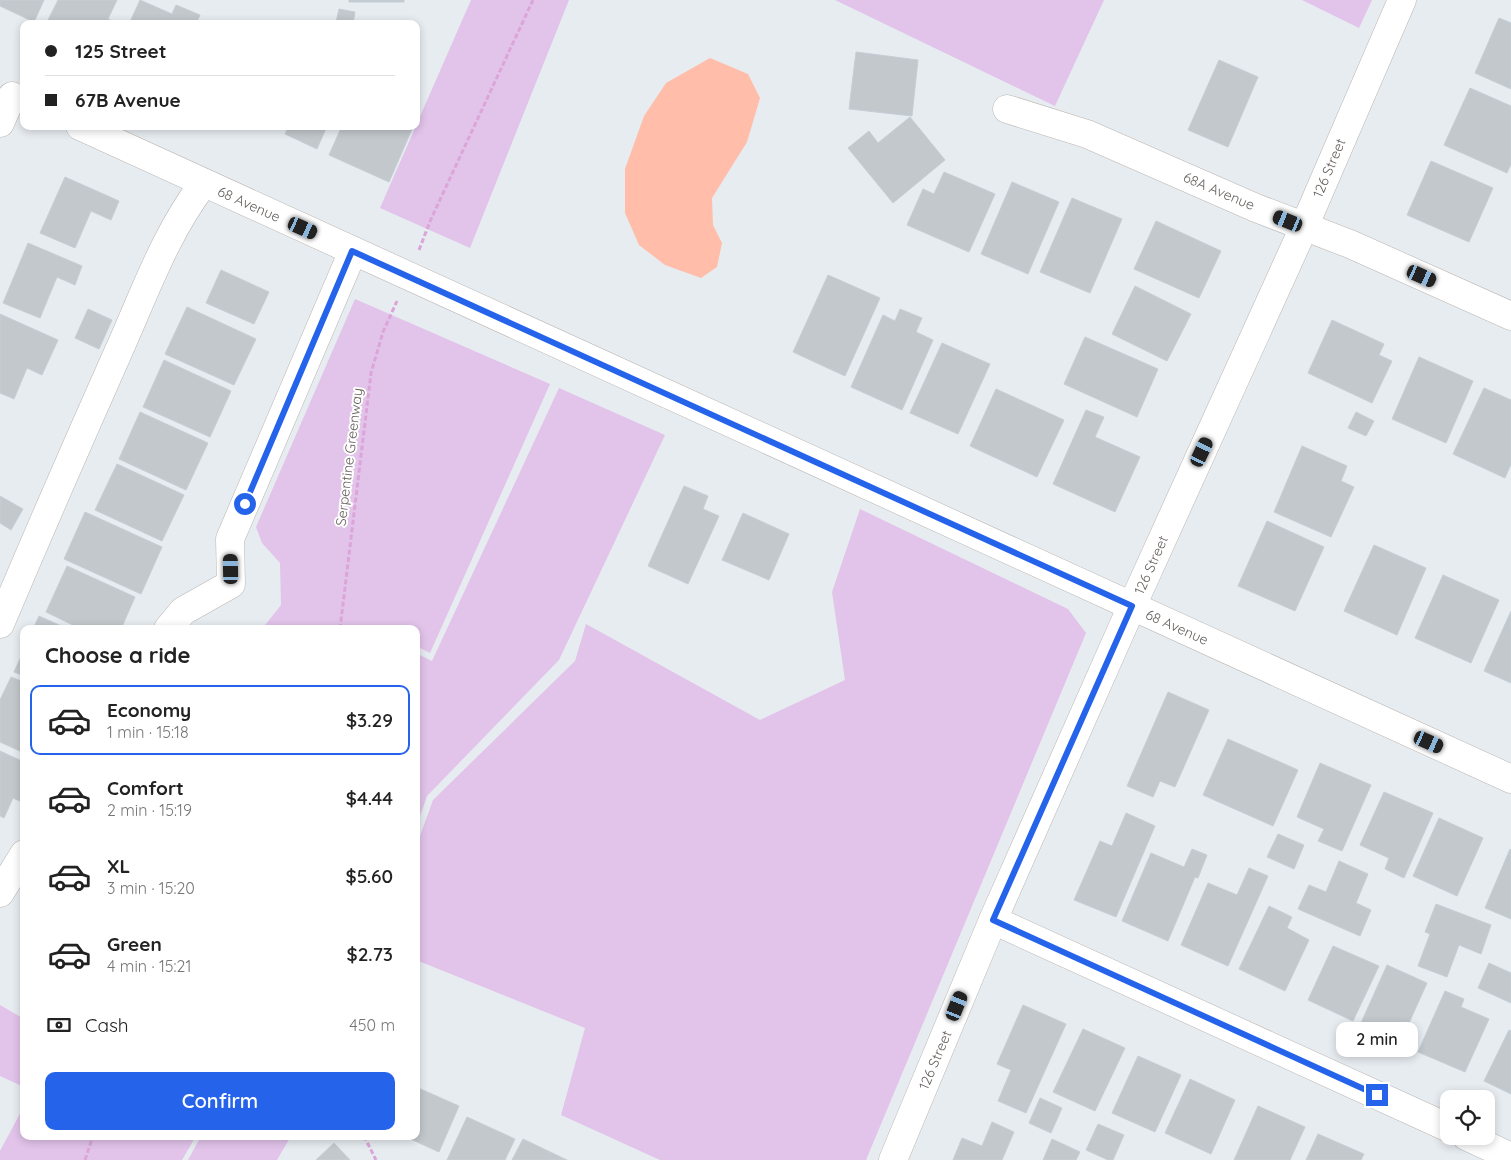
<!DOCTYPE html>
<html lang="en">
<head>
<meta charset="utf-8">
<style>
  body { margin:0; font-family:Quicksand,sans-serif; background:#f2f2f2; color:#222; height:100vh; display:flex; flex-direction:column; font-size:19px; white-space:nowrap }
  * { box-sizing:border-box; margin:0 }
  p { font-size:16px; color:#767676 }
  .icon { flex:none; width:28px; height:28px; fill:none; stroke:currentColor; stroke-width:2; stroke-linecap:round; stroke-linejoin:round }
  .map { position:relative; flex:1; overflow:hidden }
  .panel { position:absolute; left:20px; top:625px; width:400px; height:515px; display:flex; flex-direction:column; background:#fff; border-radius:10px; box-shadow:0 2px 8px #0003 }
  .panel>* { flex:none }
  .banner { position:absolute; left:20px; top:20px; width:400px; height:110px; border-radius:10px; box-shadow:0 2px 8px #0003; display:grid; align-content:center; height:110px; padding:0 25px; background:#fff }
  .buttons { position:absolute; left:1440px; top:1090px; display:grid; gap:10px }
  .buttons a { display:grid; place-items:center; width:55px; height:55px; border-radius:10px; background:#fff; box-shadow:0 2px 8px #0003; font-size:25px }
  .end { position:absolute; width:22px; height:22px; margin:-11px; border:6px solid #2563eb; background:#fff; box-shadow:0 0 0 2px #fff }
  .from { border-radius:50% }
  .bubble { position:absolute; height:35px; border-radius:10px; background:#fff; box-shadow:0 2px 8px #0003; font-size:16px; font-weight:600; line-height:35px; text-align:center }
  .car { position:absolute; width:15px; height:30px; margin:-15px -8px; border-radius:6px; box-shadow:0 0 4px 1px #0007; background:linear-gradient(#222 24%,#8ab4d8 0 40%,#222 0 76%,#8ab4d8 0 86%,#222 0) }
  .banner b { display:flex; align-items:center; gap:18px; height:48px; font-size:19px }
  .banner b+b { border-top:1px solid #e0e0e0 }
  .banner i { width:12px; height:12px; background:#222 }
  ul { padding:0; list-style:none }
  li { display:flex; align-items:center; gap:15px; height:70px; margin:0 10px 8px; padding:0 15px; border:2px solid transparent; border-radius:10px }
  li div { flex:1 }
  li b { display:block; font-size:19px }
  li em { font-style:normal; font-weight:600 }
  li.current { border-color:#2563eb }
  li>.icon { width:45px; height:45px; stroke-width:1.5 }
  h2 { padding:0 25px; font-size:22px; line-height:60px }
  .pay { display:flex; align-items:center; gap:12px; height:55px; padding:0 25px; font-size:19px }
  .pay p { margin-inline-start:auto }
  .action { display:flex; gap:10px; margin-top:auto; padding:10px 25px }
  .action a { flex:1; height:58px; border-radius:10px; background:#2563eb; color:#fff; font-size:20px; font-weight:600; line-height:58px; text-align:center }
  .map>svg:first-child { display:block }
  .green { fill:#e2c3ea }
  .water { fill:#ffbdaa }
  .building { fill:#c3c8cc; stroke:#c5ced7 }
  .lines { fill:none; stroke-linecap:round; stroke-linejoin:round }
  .minor-casing { stroke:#bab6b2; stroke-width:29 }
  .path { stroke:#dca5d9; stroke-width:3; stroke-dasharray:5 2.5; stroke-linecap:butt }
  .minor { stroke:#fff; stroke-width:28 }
  .route { stroke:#2563eb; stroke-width:6 }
  .labels { text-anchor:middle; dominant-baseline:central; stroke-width:4; stroke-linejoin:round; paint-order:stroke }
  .street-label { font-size:14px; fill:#68625e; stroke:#fff }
</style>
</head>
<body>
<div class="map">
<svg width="1511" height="1160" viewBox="0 0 1511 1160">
  <rect width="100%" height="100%" fill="#e7ecf1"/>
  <g class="green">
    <path d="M471,0H569L470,248L380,208Z"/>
    <path d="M835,0H1104L1055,106Z"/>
    <path d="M1302,0H1372L1359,28Z"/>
    <path d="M355,299L550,384L430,653L416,646V629H262L281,605L280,563L262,543L256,527Z"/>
    <path d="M559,388L665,435L559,660L427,796L416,828V653L432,661Z"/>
    <path d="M860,509L1068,609L1086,633L866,1160H660L561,1115L585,1028L416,960V847L433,800L575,661L586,624L760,720L845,680L832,592Z"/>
    <path d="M0,1005L24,1019V1087L0,1076Z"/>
    <path d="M24,1106V1136H196L182,1160H0V1151Z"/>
    <path d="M201,1136H291L277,1160H188Z"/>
  </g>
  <path class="water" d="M710,58L748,74L760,98L747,142L712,198L713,225L722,243L717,267L701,278L665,265L639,245L625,213V169L644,116L666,83Z"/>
  <g class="building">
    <path d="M0,0H44L34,22L0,6Z"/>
    <path d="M58,0H117L108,19L116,23L46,24Z"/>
    <path d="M140,0L172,14L176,5L200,15L196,24H129Z"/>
    <rect x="349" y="0" width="55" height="2"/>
    <path d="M339,9L355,12L353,24L336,22Z"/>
    <path d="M1499,18L1511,23V89L1475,73Z"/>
    <path d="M856,52L918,60L912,116L849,109Z"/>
    <path d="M1219,60L1258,77L1228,147L1188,130Z"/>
    <path d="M1470,88L1511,106V164L1507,173L1444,145Z"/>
    <path d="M910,117L945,160L893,203L848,148L869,131L878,143Z"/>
    <path d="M284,126H327L317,149L285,134L288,128Z"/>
    <path d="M342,126L413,127L389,182L329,155Z"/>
    <path d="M1431,161L1493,188L1469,242L1407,215Z"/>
    <path d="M944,172L995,194L969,252L907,225L923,189L934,194Z"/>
    <path d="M65,177L119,201L111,220L91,211L75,248L40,233Z"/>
    <path d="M1012,182L1059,202L1028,274L981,254Z"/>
    <path d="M1072,198L1122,219L1090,293L1040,272Z"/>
    <path d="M1156,221L1221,251L1199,298L1134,269Z"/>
    <path d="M28,243L82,266L75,285L57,277L40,318L3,303Z"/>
    <path d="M221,270L269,292L254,324L206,303Z"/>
    <path d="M828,275L880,298L845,376L793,352Z"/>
    <path d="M1135,286L1191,314L1167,361L1112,334Z"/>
    <path d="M187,307L256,339L234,385L165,354Z"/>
    <path d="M88,309L112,320L99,349L75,338Z"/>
    <path d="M900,309L922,318L916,332L933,340L902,410L851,387L883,315L895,321Z"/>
    <path d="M0,314L58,340L42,375L27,368L14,399L0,393Z"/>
    <path d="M1332,320L1384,344L1379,355L1392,361L1372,403L1308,373Z"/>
    <path d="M1085,337L1158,369L1137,417L1064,384Z"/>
    <path d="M942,343L990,364L958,434L910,413Z"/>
    <path d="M1419,357L1473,381L1446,443L1392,419Z"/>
    <path d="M164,360L231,391L210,437L143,407Z"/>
    <path d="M1484,388L1511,400V464L1505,478L1453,454Z"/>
    <path d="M996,389L1064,420L1037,477L970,446Z"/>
    <path d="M1086,410L1104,417L1095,437L1140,457L1115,512L1053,484Z"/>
    <path d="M140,412L208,443L186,490L119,459Z"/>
    <path d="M1356,412L1374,421L1366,436L1348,428Z"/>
    <path d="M1302,446L1347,466L1341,481L1354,487L1331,537L1274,512Z"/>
    <path d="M117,464L184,495L162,541L95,510Z"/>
    <path d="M684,486L708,496L703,509L719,516L688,584L648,566Z"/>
    <path d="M0,496L23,509L11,530L0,523Z"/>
    <path d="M85,512L162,547L141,594L64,559Z"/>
    <path d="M743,513L789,534L769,580L722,560Z"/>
    <path d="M1267,521L1324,547L1295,611L1238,586Z"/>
    <path d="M1374,545L1426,568L1397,635L1344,611Z"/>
    <path d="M67,566L135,597L121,629H81L46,612Z"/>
    <path d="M1443,575L1499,600L1471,663L1415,638Z"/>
    <path d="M1511,611V683L1484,671Z"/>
    <path d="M39,616L68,629H33Z"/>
    <path d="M24,650V676L14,672Z"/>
    <path d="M11,677L24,682V753L0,742V700Z"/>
    <path d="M1168,692L1209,710L1175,787L1160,781L1153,797L1127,786Z"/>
    <path d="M1228,739L1298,770L1273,826L1203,795Z"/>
    <path d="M0,751L24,762V803L13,798L4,818L0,816Z"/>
    <path d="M1320,763L1371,785L1342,851L1318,841L1324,829L1297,817Z"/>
    <path d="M1384,792L1433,813L1404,878L1385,869L1389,858L1360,845Z"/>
    <path d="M1126,813L1155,826L1116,917L1074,900L1100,841L1112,846Z"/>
    <path d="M1439,818L1483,838L1457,896L1413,876Z"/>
    <path d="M1278,834L1304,845L1294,869L1267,857Z"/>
    <path d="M1192,849L1207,855L1198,878L1195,877L1168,941L1122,921L1151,853L1184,867Z"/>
    <path d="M1510,849L1511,850V919L1485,908Z"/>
    <path d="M1339,861L1368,874L1356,903L1371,910L1360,936L1298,909L1309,885L1326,892Z"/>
    <path d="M1249,868L1268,876L1228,966L1181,945L1208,883L1237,895Z"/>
    <path d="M1436,904L1491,925L1481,954L1459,945L1447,977L1418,966L1430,934L1425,932Z"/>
    <path d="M1269,906L1292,917L1287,928L1309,940L1285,991L1239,969Z"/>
    <path d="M1333,946L1379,966L1353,1021L1308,1000Z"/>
    <path d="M1489,963L1511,973V1003L1478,988Z"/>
    <path d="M1387,965L1427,983L1401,1041L1361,1023Z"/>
    <path d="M1445,991L1464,999L1461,1007L1489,1019L1465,1072L1418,1052Z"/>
    <path d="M1023,1005L1066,1024L1026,1113L998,1101L1011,1070L997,1064Z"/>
    <path d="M1083,1029L1125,1048L1095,1111L1053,1092Z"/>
    <path d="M1509,1030L1511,1031V1094L1484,1081Z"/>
    <path d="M1138,1056L1181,1075L1155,1132L1112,1113Z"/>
    <path d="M1190,1079L1235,1100L1211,1154L1165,1133Z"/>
    <path d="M416,1087L459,1106L439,1152L404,1136H416Z"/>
    <path d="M1040,1098L1062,1108L1051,1133L1029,1123Z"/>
    <path d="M1258,1106L1305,1127L1290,1160H1234Z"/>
    <path d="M467,1117L515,1139L505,1160H447Z"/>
    <path d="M992,1122L1014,1132L1002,1160H953L962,1138L982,1146Z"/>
    <path d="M1098,1124L1124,1135L1113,1160H1108L1086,1150Z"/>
    <path d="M1318,1134L1364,1154L1361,1160H1306Z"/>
    <path d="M523,1139L567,1160H512Z"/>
    <path d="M1052,1139L1080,1152L1076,1160H1043Z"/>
    <path d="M334,1143L350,1160H316Z"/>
  </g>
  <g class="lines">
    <defs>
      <g id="minor">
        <path d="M1007,109L1087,134L1256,208L1350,244L1511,316"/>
        <path d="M0,123L12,96"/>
        <path d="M80,126L1511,779"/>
        <path d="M0,624C39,532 79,440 120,348C145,292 166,232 204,183"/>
        <path d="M168,629L183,611L231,584L230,539L353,251"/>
        <path d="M0,893L24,854"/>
        <path d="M993,920L1449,1128"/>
        <path d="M1466,1136L1511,1157"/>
        <path d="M893,1160L993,920L1132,606L1304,227L1402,0"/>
      </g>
    </defs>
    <use href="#minor" class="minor-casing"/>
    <g class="path">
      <path d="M419,250L431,219L533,0"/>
      <path d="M340,629L371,373L383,332L397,301"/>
      <path d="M364,1136L376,1160"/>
      <path d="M85,1160L93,1136"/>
    </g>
    <use href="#minor" class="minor"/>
  </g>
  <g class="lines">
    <path class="route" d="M245,504L352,251L1132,606L993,920L1377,1095"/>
  </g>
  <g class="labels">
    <g class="street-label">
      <text transform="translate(1329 168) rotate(-67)">126 Street</text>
      <text transform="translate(1219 191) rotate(23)">68A Avenue</text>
      <text transform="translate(249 204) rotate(24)">68 Avenue</text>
      <text transform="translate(349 457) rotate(-83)">Serpentine Greenway</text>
      <text transform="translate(1151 565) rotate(-66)">126 Street</text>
      <text transform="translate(1177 627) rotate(24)">68 Avenue</text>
      <text transform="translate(935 1060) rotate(-67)">126 Street</text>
    </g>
  </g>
</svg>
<div class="buttons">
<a><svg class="icon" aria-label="locate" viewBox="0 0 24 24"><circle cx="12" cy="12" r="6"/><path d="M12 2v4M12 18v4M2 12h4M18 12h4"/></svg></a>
</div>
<i class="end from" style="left:245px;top:504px"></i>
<i class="end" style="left:1377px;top:1095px"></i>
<div class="bubble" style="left:1336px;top:1022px;width:82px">2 min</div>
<i class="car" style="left:1288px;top:221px;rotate:292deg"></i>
<i class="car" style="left:303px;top:228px;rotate:114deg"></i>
<i class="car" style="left:1422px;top:276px;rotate:114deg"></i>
<i class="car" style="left:1202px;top:452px;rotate:25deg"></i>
<i class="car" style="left:231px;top:569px;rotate:359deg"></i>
<i class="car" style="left:1429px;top:742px;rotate:114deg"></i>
<i class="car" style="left:957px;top:1006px;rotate:22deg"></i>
<div class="banner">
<b><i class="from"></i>125 Street</b>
<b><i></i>67B Avenue</b>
</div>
<section class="panel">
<h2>Choose a ride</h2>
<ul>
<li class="current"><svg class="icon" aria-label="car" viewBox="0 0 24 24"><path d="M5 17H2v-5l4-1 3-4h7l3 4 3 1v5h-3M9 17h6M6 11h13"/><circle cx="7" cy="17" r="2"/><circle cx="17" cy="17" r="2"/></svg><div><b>Economy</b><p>1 min · 15:18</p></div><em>$3.29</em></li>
<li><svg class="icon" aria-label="car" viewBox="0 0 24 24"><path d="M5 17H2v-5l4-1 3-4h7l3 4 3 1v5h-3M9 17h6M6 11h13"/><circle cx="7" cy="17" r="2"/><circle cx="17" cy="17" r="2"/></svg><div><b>Comfort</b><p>2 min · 15:19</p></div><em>$4.44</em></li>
<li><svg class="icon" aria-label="car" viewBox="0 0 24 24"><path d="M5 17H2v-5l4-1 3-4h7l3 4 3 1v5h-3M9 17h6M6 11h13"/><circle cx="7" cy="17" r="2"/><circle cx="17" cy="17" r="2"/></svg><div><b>XL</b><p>3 min · 15:20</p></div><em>$5.60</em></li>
<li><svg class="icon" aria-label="car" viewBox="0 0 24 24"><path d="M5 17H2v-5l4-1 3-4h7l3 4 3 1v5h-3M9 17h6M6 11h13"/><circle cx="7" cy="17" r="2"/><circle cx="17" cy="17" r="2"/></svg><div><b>Green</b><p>4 min · 15:21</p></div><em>$2.73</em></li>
</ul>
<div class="pay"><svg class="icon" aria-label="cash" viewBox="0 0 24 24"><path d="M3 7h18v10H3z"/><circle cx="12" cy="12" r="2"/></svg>Cash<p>450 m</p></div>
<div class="action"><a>Confirm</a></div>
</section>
</div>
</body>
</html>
